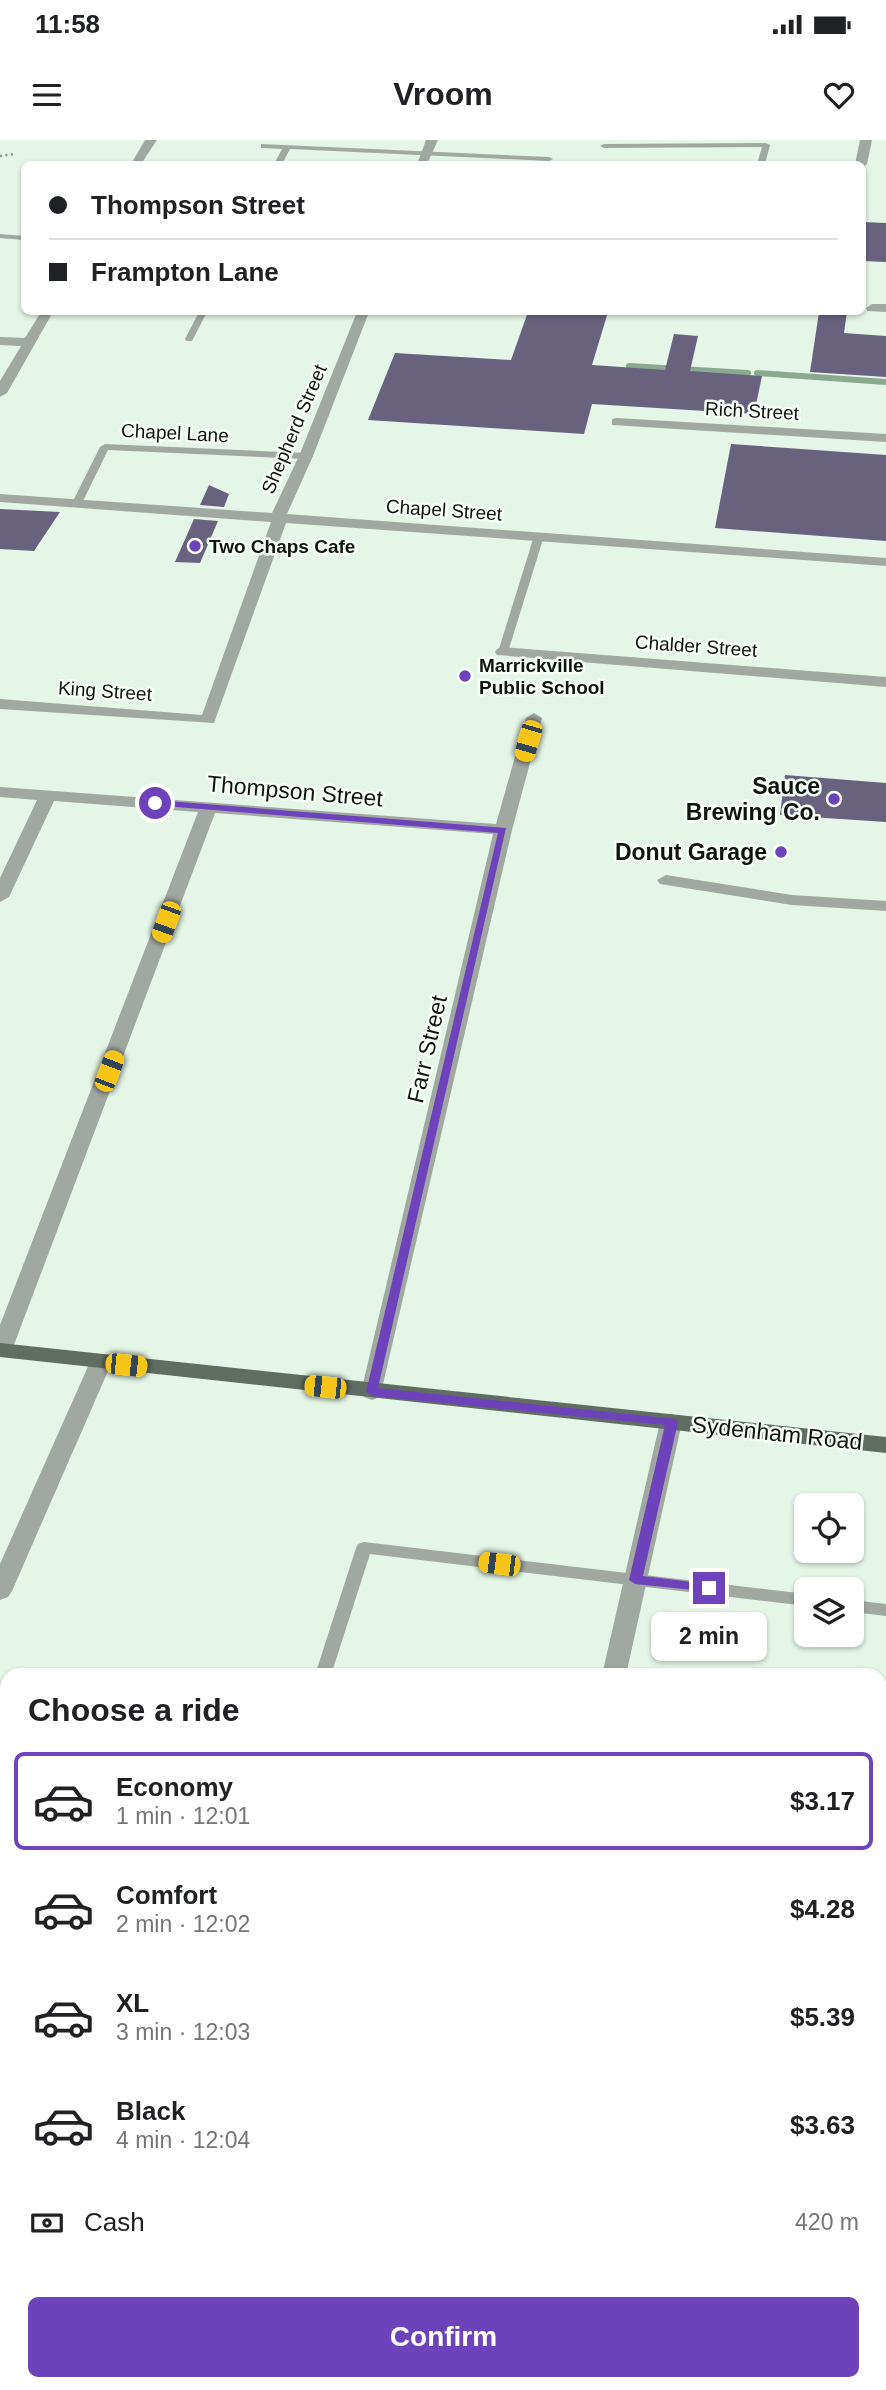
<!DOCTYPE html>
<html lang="en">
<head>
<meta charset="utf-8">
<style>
  body { margin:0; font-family:Helvetica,sans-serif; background:#f2f2f2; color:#202124; height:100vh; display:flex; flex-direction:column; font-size:26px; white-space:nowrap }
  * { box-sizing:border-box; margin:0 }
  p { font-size:23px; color:#757577 }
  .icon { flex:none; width:38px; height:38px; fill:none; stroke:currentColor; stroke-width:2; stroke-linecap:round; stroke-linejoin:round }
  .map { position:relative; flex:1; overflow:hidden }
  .side { position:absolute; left:0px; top:1528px; width:887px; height:723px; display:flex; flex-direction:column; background:#fff; border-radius:21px 21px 0 0; box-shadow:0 2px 5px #0004 }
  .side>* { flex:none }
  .top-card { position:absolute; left:21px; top:21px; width:845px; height:154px; border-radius:10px; box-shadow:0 2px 5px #0004; display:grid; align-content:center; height:154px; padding:0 28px; background:#fff }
  .tools { position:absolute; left:794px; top:1353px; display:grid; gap:14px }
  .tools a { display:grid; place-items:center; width:70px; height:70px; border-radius:10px; background:#fff; box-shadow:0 2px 5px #0004; font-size:35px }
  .end { position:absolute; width:32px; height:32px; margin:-16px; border:9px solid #6d43bb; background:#fff; box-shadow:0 0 0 4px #fff }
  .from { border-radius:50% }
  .bubble { position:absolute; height:49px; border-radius:10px; background:#fff; box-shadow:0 2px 5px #0004; font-size:23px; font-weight:800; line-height:49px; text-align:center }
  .car { position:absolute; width:21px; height:42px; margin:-21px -10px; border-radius:9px; box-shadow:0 0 5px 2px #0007; background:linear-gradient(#f5c518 24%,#345 0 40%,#f5c518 0 76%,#345 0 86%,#f5c518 0) }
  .top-card b { display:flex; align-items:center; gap:24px; height:66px; font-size:26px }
  .top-card b+b { border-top:2px solid #e0e0e0 }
  .top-card i { width:18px; height:18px; background:#202124 }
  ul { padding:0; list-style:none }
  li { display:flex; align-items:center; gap:21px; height:98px; margin:0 14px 10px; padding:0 14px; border:4px solid transparent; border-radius:10px }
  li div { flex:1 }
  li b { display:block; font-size:26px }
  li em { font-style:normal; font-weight:800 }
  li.active { border-color:#6d43bb }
  li>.icon { width:63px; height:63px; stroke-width:1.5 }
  h2 { padding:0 28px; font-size:32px; line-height:84px }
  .pay { display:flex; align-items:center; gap:18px; height:77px; padding:0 28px; font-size:26px }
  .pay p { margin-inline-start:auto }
  .primary-button { display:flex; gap:14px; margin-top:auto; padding:14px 28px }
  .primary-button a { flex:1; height:80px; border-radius:10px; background:#6d43bb; color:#fff; font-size:28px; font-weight:800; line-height:80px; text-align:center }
  .status { display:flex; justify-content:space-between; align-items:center; height:49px; padding:0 35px; background:#fff; direction:ltr }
  .status svg { height:19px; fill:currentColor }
  header { display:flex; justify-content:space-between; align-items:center; height:91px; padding:0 28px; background:#fff; font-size:32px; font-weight:800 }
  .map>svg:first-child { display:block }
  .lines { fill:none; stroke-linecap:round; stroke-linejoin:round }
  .stream-far1 { stroke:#8ca891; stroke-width:6 }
  .stream { stroke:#8ca891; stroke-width:12 }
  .building { fill:#68627e }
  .path { stroke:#8a958b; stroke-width:2.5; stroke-dasharray:2 3.5; stroke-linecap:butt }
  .lane { fill:#a1a8a2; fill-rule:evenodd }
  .street { fill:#a1a8a2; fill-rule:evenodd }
  .primary { fill:#616d63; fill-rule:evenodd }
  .route { fill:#6d43bb }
  .poi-dot { fill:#6d43bb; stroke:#f8fff9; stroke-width:2.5 }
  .labels { text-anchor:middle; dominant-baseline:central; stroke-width:5; stroke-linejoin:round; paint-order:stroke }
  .far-street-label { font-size:19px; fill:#0e130e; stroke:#f8fff9 }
  .far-poi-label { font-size:19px; font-weight:bold; fill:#0e130e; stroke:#f8fff9; text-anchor:start }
  .poi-label { font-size:23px; font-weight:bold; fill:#0e130e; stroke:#f8fff9; text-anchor:end }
  .street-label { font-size:23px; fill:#0e130e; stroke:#f8fff9 }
</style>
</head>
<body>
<div class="status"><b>11:58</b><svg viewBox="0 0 49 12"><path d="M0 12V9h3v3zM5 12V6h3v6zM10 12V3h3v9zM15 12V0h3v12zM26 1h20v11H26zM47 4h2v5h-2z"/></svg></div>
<header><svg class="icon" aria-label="menu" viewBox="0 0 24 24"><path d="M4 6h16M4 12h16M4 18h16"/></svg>Vroom<svg class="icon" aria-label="heart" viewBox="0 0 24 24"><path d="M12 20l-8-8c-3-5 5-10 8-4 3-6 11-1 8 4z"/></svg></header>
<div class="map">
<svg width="886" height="2250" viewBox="0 0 886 2250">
  <rect width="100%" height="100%" fill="#e5f5e7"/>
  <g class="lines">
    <g class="stream-far1">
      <path d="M629,226L748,233"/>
      <path d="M757,233L886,242"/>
    </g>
    <path class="stream" d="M0,1621L7,1624"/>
  </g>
  <g class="building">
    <path d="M863,82L886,83V122L863,121Z"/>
    <path d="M528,172H608L592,225L665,230L674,194L698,196L690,231L762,236L754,274L592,264L584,294L368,280L395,213L511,220Z"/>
    <path d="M819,172H847L844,193L886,196V237L810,232Z"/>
    <path d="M731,304L886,315V401L715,388Z"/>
    <path d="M209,345L229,354L224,367L200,365Z"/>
    <path d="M0,369L60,372L34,411L0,409Z"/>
    <path d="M194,379L218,381L200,423L175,422Z"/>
    <path d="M785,635L886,643V682L780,675Z"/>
  </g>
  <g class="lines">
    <path class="path" d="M0,16L14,14"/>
    <g class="lane">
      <path d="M766,3L770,5L765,24H757L762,7L604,8L600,6L604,4Z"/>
      <path d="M261,4L549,17L553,19L549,21L290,9L282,24H274L282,9L264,8H261Z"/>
      <path d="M0,94L24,96V100L0,98Z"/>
      <path d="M199,172H207L192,201H186L185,199Z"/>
      <path d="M105,304L306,313L311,316L306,319L108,310L82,363L74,365L72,363L100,307Z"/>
      <path d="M539,393L544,396L508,512L503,515L499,514L498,512L534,396Z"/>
      <path d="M364,1402L807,1454V1466L370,1414L331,1535H315L356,1408L358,1404Z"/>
      <path d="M852,1460L886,1464V1476L852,1472Z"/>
      <path d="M886,2223V2250H874L875,2244H880V2226Z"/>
      <path d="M49,2244H69L67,2250H47Z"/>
    </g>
    <g class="street">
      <path d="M145,0H157L141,24H131Z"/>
      <path d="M426,0H438L427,24H417Z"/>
      <path d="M860,0H872L867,24L863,27V24H855Z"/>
      <path d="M872,164H886V172L867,171L866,168Z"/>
      <path d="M41,172H53L7,253L0,257V241L21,206L0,205V197L25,198Z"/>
      <path d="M357,172H369L313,316L287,374L886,418V426L286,383L214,583L0,569V559L202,575L271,382L0,362V354L272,373L299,316Z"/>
      <path d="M617,278L886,294V302L612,285V279Z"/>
      <path d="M503,507L886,537V547L497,515L495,512L497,509Z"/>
      <path d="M534,573L542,578L512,690L380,1257L372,1260L364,1257L361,1252L493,694L215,673L12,1210L9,1215L0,1217V1185L198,672L54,661L9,757L0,762V738L37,660L0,657V647L496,684L526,578Z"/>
      <path d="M666,735L792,755L886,761V771L792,765L660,744L657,740Z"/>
      <path d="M101,1215L109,1217L112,1222L12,1451L8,1457L0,1460V1424L90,1222L93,1217Z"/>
      <path d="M671,1274L679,1276L682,1282L626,1535H602L660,1282L663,1276Z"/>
      <path d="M441,2244H471L469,2250H439Z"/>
    </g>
    <path class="primary" d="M0,1203L886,1297V1313L0,1217Z"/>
  </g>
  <path class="route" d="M155,660L506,688L378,1248L676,1279L678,1282L643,1436L709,1444L715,1448L713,1452L635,1444L629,1440L665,1285L372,1256L366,1252L498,693L152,665V661Z"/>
  <g class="poi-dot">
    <circle cx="195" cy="406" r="7"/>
    <circle cx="465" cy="536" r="7"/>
    <circle cx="834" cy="659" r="7"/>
    <circle cx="781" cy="712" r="7"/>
  </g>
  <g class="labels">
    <g class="far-street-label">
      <text transform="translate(752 271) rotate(3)">Rich Street</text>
      <text transform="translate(294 289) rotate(-67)">Shepherd Street</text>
      <text transform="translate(175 293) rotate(3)">Chapel Lane</text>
      <text transform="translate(444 370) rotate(4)">Chapel Street</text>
      <text transform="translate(696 506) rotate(4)">Chalder Street</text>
      <text transform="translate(105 551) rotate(4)">King Street</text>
    </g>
    <g class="far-poi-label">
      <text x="209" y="406">Two Chaps Cafe</text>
      <text x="479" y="525">Marrickville<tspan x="479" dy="22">Public School</tspan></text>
    </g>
    <g class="poi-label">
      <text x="820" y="646">Sauce<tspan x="820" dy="26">Brewing Co.</tspan></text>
      <text x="767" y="712">Donut Garage</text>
    </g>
    <g class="street-label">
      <text transform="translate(295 651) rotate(5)">Thompson Street</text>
      <text transform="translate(427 909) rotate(-77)">Farr Street</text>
      <text transform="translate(777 1293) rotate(6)">Sydenham Road</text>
    </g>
  </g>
</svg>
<div class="tools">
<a><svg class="icon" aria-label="locate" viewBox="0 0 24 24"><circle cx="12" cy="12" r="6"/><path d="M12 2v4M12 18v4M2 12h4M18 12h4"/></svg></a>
<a><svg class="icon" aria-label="layers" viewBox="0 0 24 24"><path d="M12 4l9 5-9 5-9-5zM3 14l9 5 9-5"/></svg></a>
</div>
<i class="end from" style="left:155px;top:663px"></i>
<i class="end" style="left:709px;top:1448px"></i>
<div class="bubble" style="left:651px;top:1472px;width:116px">2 min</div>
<i class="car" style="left:528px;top:601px;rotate:196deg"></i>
<i class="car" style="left:166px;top:782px;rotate:200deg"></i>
<i class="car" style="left:109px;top:931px;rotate:21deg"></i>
<i class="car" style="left:126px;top:1225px;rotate:96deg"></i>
<i class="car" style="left:325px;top:1247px;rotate:276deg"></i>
<i class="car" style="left:499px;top:1424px;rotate:277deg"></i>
<div class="top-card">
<b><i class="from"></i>Thompson Street</b>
<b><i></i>Frampton Lane</b>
</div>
<section class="side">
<h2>Choose a ride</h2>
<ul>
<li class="active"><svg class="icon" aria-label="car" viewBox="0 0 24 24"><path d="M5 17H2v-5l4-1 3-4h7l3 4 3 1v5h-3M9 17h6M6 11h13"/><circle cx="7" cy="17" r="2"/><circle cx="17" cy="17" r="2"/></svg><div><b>Economy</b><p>1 min · 12:01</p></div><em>$3.17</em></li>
<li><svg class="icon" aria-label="car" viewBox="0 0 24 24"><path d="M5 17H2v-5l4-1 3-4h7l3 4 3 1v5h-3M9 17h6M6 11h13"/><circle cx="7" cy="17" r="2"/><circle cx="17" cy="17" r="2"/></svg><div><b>Comfort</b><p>2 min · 12:02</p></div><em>$4.28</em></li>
<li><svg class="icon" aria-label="car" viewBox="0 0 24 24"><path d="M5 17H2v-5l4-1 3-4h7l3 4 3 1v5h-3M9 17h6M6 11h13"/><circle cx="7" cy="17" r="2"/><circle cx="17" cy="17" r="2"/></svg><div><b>XL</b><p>3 min · 12:03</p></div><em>$5.39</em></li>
<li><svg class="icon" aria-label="car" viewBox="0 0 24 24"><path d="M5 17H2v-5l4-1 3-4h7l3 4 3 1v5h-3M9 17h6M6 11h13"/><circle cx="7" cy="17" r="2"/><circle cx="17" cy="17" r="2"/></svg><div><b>Black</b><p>4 min · 12:04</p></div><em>$3.63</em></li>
</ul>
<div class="pay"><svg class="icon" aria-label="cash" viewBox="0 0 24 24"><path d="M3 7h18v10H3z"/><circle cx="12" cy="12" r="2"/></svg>Cash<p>420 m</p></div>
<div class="primary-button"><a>Confirm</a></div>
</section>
</div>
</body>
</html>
